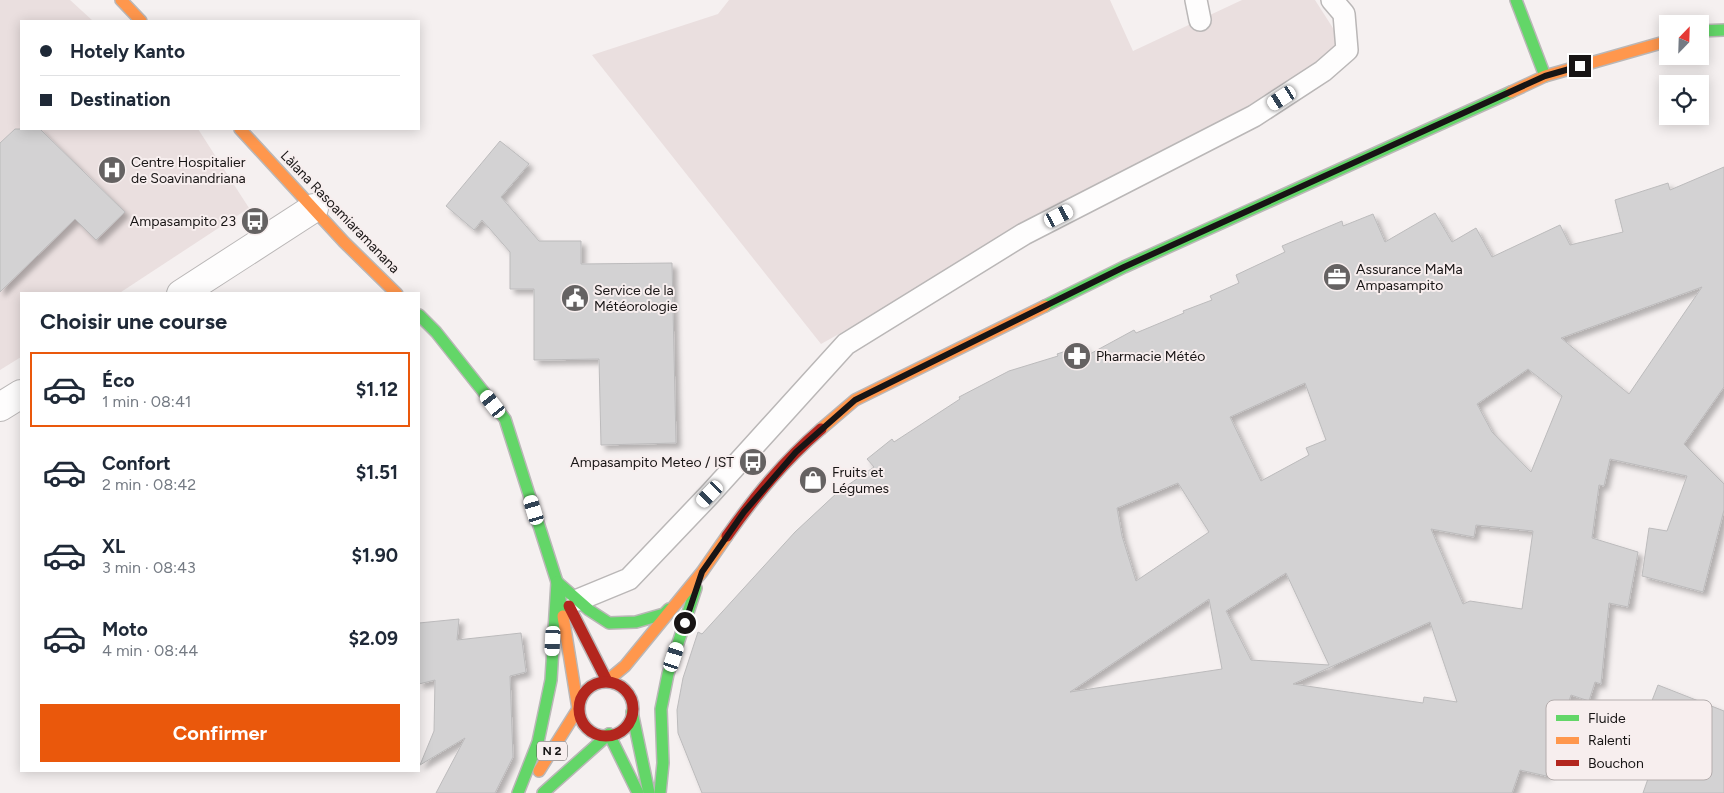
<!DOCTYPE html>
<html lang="fr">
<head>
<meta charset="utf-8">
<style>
  body { margin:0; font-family:Figtree,sans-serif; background:#f2f2f3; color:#1f2937; height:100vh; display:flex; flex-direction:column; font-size:19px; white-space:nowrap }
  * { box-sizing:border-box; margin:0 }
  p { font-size:16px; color:#747a83 }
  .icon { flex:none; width:28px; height:28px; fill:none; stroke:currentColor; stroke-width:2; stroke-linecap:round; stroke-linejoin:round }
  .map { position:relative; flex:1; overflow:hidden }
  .side { position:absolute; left:20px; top:292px; width:400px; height:480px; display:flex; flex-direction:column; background:#fff; border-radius:0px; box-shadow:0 2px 12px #0003 }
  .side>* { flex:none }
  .banner { position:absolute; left:20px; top:20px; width:400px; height:110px; border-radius:0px; box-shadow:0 2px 12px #0003; display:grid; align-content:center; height:110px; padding:0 20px; background:#fff }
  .needle { width:32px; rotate:23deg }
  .fabs { position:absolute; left:1659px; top:15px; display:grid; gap:10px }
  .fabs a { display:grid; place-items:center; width:50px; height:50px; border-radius:0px; background:#fff; box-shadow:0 2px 12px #0003; font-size:25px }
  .end { position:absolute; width:22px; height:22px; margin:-11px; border:6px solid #181515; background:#fff; box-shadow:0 0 0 2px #fff }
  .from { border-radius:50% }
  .car { position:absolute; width:15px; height:30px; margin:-15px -8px; border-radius:6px; box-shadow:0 0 4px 1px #0007; background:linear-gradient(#fff 24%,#345 0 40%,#fff 0 76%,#345 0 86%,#fff 0) }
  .banner b { display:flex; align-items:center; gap:18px; height:48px; font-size:19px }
  .banner b+b { border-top:1px solid #e0e1e3 }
  .banner i { width:12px; height:12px; background:#1f2937 }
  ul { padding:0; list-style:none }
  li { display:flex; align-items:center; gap:15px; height:75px; margin:0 10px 8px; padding:0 10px; border:2px solid transparent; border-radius:0px }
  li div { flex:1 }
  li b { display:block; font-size:19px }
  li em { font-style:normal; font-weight:700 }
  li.selected { border-color:#ea580c }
  li>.icon { width:45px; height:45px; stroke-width:1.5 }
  h2 { padding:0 20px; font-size:22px; line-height:60px }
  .cta { display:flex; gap:10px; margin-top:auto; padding:10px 20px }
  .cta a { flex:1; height:58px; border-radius:0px; background:#ea580c; color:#fff; font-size:20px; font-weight:700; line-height:58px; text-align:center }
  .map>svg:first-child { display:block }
  .built { fill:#eadfdf }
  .building { fill:#d3d2d3; stroke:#bcbbbc; fill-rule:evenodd; filter:url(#shadow) }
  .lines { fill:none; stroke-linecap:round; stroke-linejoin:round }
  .lane-casing { stroke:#bab7b7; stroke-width:24 }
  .street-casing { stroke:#bab7b7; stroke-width:30 }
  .fast-casing { stroke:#bab7b7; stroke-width:14 }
  .slow-casing { stroke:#bab7b7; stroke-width:14 }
  .jam-casing { stroke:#bab7b7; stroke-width:14 }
  .lane { stroke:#fefdfd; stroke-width:21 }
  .street { stroke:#fefdfd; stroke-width:28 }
  .fast { stroke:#63d668; stroke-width:11 }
  .slow { stroke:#ff974d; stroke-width:11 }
  .jam { stroke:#b3261e; stroke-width:11 }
  .route { stroke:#181515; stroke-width:6 }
  .labels { text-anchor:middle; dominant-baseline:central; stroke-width:4; stroke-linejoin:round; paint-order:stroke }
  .shield { fill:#f7eeee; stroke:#5b5656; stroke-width:1 }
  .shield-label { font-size:12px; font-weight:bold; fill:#181515 }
  .poi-label { font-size:14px; fill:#181515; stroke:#f7eeee; text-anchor:start }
  .street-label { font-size:14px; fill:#181515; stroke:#f7eeee }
  .key { fill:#f7eeee; stroke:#b4adad; stroke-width:1 }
  .key-label { font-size:14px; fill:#181515 }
</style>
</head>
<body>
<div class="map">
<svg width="1724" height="793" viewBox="0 0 1724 793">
  <defs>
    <filter id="shadow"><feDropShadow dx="4.5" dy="4.5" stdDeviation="2.5" flood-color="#0004"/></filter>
  </defs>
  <rect width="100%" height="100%" fill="#f5f0f0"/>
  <g class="built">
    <path d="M0,0H70L93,21H21V129H198L249,208L118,294H21V357L0,370Z"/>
    <path d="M729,0H1110L1133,51L1242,0H1315L1347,50L821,344L592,55L718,14Z"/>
  </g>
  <g class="building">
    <path d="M15,129H40L125,212L96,240L75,219L0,292V143Z"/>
    <path d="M500,141L529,164L501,197L539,241H581V264L672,263L676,443L601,445L599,359L534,360V289H510V252L482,220L474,230L446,206Z"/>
    <path d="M1724,167V387L1684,444L1724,484V510L1703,592L1642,576L1649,528L1667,531L1687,476L1610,459L1604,486L1599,485L1592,538L1638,552L1628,607L1609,603L1601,684L1595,682L1589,701L1571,695L1560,729L1557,747H1553L1546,776L1520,770L1512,793H702L678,733L677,710L683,678L698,632L702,634L795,532L838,492L874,467L867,459L892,439L894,442L960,399L959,397L1009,371L1058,356L1057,354L1084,345L1088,355L1134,330L1136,333L1184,313L1183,311L1212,300L1210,296L1239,283L1236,275L1285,252L1282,246L1342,221L1343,226L1373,214L1385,242L1435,213L1452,242L1476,228L1492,257L1560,225L1570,245L1623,232L1615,200L1668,183L1670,190ZM1702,287L1629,394L1561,338ZM1528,369L1562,396L1531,472L1492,432L1477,404ZM1305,383L1326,440L1306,448L1309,455L1261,481L1230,417ZM1178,483L1209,532L1136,581L1122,536L1117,508ZM1476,525L1533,531L1522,609L1470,601L1463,604L1431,529L1474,537ZM1286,573L1329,665L1251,660L1226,611ZM1209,599L1222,669L1070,692ZM1430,622L1457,702L1424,697L1423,703L1293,684Z"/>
    <path d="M459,619L457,640L521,633L526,672L510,676L513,757L495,793H436L465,738L420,765L434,731L435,680L419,684V623Z"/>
    <path d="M1658,685L1724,711V793H1643L1669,719L1648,711Z"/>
  </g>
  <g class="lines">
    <defs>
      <g id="lane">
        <path d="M1196,0L1200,20"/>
        <path d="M578,600L629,579L710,494L846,344L1024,234L1254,116L1323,71L1347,50L1344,14L1332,0"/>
      </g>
      <g id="street">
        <path d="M181,294L314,208"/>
        <path d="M0,407L21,394"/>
      </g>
      <g id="fast">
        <path d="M1516,0L1545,76"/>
        <path d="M1700,31L1724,30"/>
        <path d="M1045,306L1124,267L1511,92"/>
        <path d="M419,315L436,332L505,419L557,582L563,616"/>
        <path d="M557,582L589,610L609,623L636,622L664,614L669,609"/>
        <path d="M632,712L649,793"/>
        <path d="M609,734L638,793"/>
        <path d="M518,793L538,742L551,680L557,582"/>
        <path d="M543,793L609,734"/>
        <path d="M660,793L663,763L661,709L668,674L696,588"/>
      </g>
      <g id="slow">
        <path d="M121,0L141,21"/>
        <path d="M1511,92L1545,76L1668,41"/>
        <path d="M240,129L344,242L397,294"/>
        <path d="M821,429L855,400L1045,306"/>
        <path d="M563,616L578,709"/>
        <path d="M607,681L625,666L702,572L727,536"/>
        <path d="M539,771L578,709"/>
      </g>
      <g id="jam">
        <path d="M727,536C756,495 784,461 821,429"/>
        <path d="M569,606L607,681"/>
        <circle cx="606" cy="709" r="27"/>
      </g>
    </defs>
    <use href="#lane" class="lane-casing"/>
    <use href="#street" class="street-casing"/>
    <use href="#fast" class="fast-casing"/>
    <use href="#slow" class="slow-casing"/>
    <use href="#jam" class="jam-casing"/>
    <use href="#lane" class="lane"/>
    <use href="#street" class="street"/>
    <use href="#fast" class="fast"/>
    <use href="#slow" class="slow"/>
    <use href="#jam" class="jam"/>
  </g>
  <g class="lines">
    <path class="route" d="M685,623L702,572L744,512L796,452L855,400L1124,267L1545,76L1580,66"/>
  </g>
  <defs>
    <symbol id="hospital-disc" viewBox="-11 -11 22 22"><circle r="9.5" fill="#656262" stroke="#f7eeee"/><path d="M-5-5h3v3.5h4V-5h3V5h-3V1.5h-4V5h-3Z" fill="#fff"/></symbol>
    <symbol id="bus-disc" viewBox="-11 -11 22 22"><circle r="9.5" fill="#656262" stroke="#f7eeee"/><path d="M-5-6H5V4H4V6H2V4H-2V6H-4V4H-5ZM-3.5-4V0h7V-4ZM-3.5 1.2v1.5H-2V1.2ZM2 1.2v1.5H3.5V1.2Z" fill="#fff"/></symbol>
    <symbol id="office-disc" viewBox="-11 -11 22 22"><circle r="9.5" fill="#656262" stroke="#f7eeee"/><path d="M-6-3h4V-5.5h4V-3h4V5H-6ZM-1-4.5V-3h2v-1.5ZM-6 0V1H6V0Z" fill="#fff"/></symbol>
    <symbol id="civic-disc" viewBox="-11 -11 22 22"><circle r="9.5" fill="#656262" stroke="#f7eeee"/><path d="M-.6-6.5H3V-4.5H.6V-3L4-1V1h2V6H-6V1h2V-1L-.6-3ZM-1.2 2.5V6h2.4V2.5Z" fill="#fff"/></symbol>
    <symbol id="pharmacy-disc" viewBox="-11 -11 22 22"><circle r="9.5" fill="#656262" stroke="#f7eeee"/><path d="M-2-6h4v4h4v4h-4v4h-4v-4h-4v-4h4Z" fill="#fff"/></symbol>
    <symbol id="shop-disc" viewBox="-11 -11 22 22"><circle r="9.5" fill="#656262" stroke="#f7eeee"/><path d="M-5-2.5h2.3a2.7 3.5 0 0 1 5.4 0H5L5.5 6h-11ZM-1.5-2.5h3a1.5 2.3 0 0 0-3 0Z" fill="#fff"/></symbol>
  </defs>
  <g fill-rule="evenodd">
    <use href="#hospital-disc" x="96" y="154" width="32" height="32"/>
    <use href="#bus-disc" x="239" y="205" width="32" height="32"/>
    <use href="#office-disc" x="1321" y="261" width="32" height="32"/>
    <use href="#civic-disc" x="559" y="282" width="32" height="32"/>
    <use href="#pharmacy-disc" x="1061" y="340" width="32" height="32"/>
    <use href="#bus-disc" x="737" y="446" width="32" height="32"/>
    <use href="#shop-disc" x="797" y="464" width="32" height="32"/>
  </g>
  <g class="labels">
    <rect class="shield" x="537" y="741.5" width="30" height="19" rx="4"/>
    <g class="shield-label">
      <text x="552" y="751">N 2</text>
    </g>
    <g class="poi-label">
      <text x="131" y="162">Centre Hospitalier<tspan x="131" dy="16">de Soavinandriana</tspan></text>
      <text x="236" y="221" text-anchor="end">Ampasampito 23</text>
      <text x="1356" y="269">Assurance MaMa<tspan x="1356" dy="16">Ampasampito</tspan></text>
      <text x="594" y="290">Service de la<tspan x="594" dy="16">Météorologie</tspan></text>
      <text x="1096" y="356">Pharmacie Météo</text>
      <text x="734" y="462" text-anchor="end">Ampasampito Meteo / IST</text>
      <text x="832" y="472">Fruits et<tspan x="832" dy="16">Légumes</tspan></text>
    </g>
    <g class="street-label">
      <text transform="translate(340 212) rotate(46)">Làlana Rasoamiaramanana</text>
    </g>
  </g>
  <rect x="1546" y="700" width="166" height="80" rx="8" class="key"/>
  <rect x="1556" y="715" width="23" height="6" fill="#63d668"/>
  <rect x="1556" y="737" width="23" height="7" fill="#ff974d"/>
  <rect x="1556" y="760" width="23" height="6" fill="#b3261e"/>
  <g class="key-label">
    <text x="1588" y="723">Fluide</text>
    <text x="1588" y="745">Ralenti</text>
    <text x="1588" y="768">Bouchon</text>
  </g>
</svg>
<div class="fabs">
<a><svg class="needle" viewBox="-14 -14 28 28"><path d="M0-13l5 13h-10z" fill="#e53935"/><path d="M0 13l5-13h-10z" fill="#747a83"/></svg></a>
<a><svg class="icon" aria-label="locate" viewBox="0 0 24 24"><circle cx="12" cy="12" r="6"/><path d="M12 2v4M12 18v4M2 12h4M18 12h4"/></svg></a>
</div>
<i class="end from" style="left:685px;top:623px"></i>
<i class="end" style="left:1580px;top:66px"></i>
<i class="car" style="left:1282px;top:98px;rotate:237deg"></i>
<i class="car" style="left:1059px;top:216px;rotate:63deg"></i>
<i class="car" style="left:493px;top:404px;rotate:322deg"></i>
<i class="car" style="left:710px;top:494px;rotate:224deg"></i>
<i class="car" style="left:534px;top:510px;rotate:343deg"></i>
<i class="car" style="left:553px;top:641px;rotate:183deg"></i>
<i class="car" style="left:674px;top:657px;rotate:18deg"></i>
<div class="banner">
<b><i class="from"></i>Hotely Kanto</b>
<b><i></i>Destination</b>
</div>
<section class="side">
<h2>Choisir une course</h2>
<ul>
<li class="selected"><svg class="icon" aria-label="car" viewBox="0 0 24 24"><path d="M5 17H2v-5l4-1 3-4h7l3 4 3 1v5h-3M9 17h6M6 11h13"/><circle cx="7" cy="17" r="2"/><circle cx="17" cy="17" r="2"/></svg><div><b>Éco</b><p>1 min · 08:41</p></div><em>$1.12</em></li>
<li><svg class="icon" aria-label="car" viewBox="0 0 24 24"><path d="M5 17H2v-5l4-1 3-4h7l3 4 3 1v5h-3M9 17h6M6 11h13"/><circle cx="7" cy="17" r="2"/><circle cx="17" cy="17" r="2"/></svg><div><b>Confort</b><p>2 min · 08:42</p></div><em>$1.51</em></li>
<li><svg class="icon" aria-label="car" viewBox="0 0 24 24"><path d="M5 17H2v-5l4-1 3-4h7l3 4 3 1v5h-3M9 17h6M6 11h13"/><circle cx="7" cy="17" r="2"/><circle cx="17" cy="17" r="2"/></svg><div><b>XL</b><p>3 min · 08:43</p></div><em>$1.90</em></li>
<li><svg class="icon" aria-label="car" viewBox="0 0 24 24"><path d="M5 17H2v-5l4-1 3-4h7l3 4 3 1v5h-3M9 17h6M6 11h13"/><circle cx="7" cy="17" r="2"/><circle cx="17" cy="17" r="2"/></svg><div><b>Moto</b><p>4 min · 08:44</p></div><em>$2.09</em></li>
</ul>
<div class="cta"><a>Confirmer</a></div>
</section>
</div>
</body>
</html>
